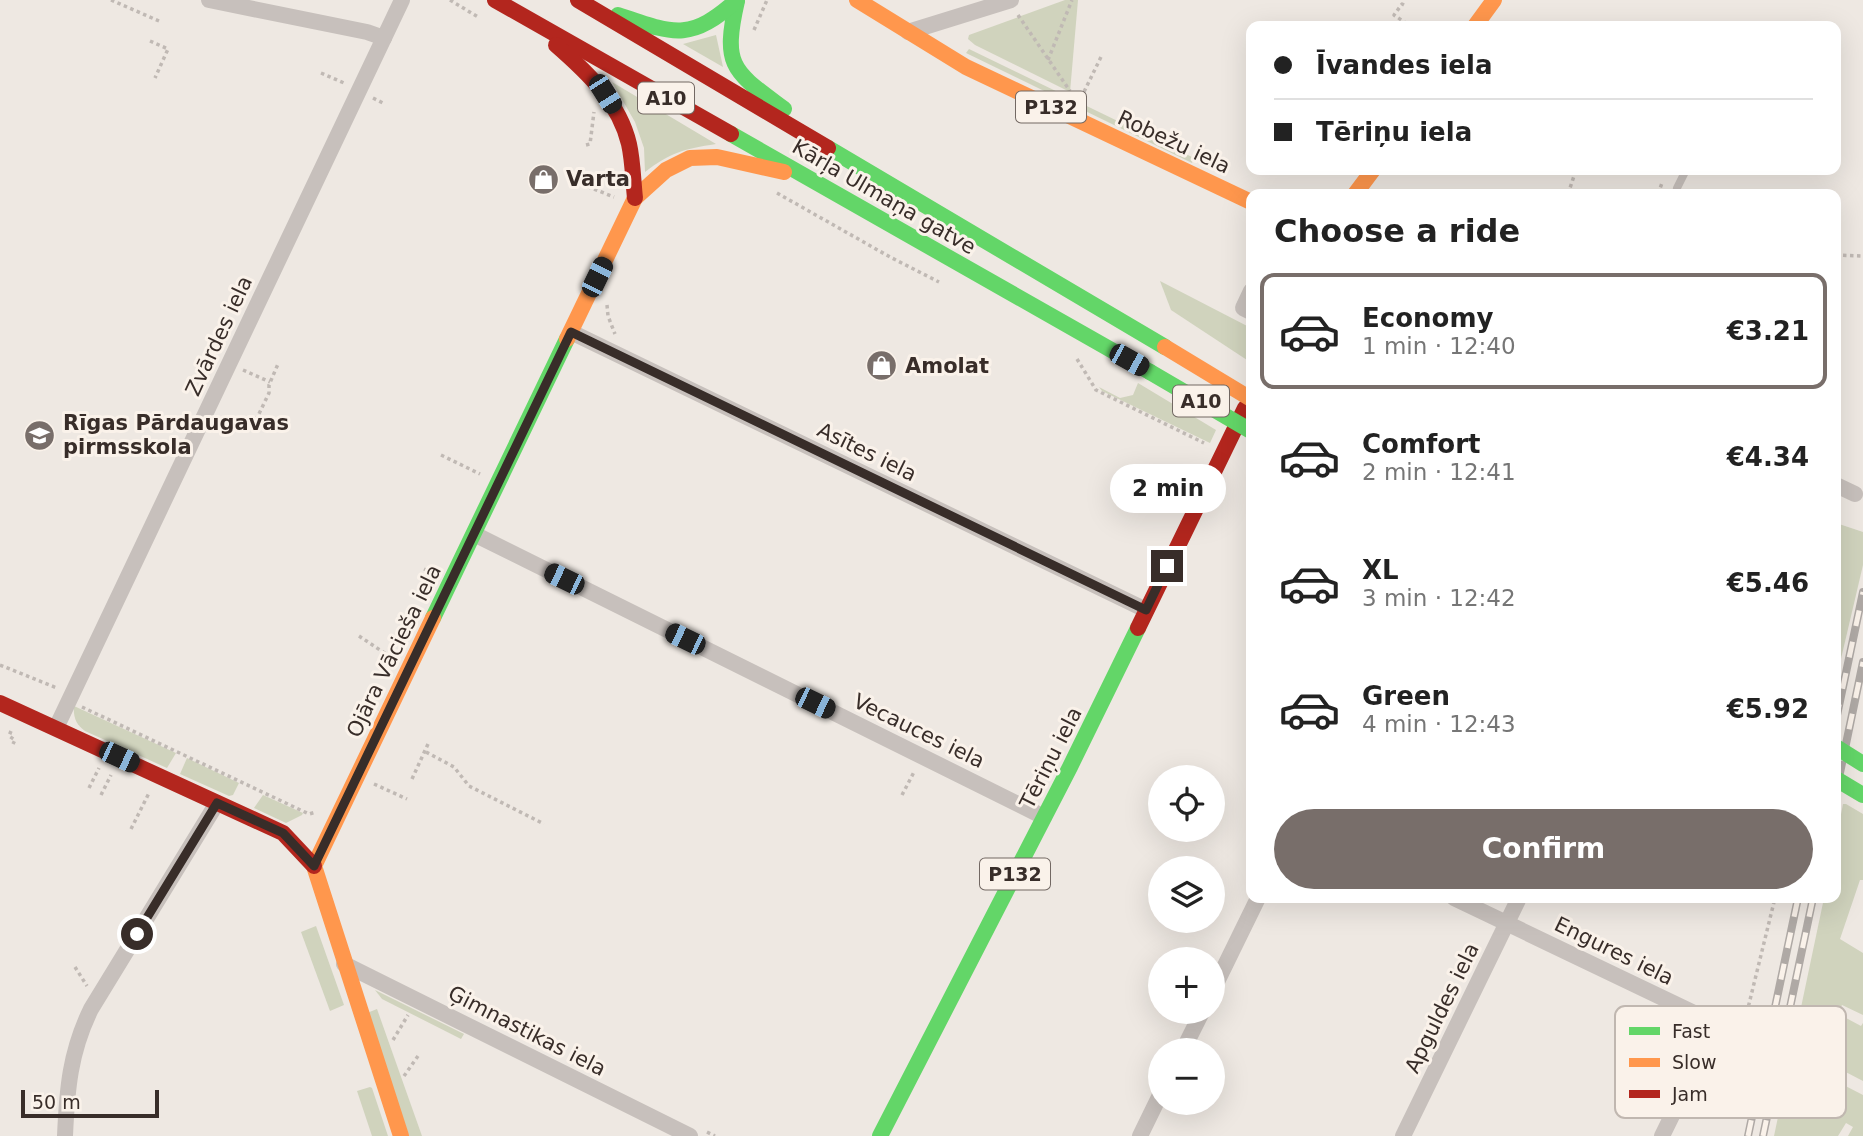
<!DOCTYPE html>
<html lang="en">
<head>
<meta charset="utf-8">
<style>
  body { margin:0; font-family:"DejaVu Sans",sans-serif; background:#f2f2f2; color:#222; height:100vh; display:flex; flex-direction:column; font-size:26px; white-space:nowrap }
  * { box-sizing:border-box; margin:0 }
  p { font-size:23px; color:#767676 }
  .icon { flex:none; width:38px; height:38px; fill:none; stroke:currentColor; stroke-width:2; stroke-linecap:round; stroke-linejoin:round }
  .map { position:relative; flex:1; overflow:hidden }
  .details { position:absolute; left:1246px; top:189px; width:595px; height:714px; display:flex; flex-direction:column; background:#fff; border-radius:14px; box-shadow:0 7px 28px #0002 }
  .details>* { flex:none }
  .guide { position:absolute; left:1246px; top:21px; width:595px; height:154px; border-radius:14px; box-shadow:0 7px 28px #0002; display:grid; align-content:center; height:154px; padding:0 28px; background:#fff }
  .fabs { position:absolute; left:1148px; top:765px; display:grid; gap:14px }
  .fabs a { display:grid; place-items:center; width:77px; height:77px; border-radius:50%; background:#fff; box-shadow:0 7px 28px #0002; font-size:35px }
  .scale { position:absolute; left:21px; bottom:18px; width:138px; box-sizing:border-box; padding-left:7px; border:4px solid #382d29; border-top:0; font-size:19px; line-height:24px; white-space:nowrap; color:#382d29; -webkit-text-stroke:5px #faf2ea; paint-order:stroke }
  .end { position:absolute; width:32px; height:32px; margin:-16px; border:9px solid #382d29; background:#fff; box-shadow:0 0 0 4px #fff }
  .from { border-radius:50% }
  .bubble { position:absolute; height:49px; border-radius:24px; background:#fff; box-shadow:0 7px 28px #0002; font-size:23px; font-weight:800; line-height:49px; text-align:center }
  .car { position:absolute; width:21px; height:42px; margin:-21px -10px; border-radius:9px; box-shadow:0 0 5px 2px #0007; background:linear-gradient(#222 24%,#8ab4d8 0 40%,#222 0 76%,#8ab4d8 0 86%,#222 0) }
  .guide b { display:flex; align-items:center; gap:24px; height:66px; font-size:26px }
  .guide b+b { border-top:2px solid #e0e0e0 }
  .guide i { width:18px; height:18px; background:#222 }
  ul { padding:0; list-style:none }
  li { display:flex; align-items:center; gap:21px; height:116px; margin:0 14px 10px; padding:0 14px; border:4px solid transparent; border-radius:14px }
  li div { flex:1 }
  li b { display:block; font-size:26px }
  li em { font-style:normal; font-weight:800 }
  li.on { border-color:#786e6a }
  li>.icon { width:63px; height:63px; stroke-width:1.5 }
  h2 { padding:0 28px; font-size:32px; line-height:84px }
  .button { display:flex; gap:14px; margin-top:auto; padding:14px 28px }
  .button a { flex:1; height:80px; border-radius:42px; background:#786e6a; color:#fff; font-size:28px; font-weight:800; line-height:80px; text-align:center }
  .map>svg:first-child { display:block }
  .green { fill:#d0d3bd }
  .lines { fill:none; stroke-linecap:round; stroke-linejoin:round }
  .path { stroke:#c0b9b4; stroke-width:3.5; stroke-dasharray:3.5 3.5; stroke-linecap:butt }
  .lane { stroke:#c7c0bc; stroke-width:8 }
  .street { stroke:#c7c0bc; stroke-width:16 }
  .fast { stroke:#63d668; stroke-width:16 }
  .slow { stroke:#ff974d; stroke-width:16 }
  .jam { stroke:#b3261e; stroke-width:16 }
  .rail-casing { stroke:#afa9a5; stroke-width:8 }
  .rail { stroke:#faf2ea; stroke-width:5; stroke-dasharray:16; stroke-linecap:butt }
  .fast-bridge { stroke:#63d668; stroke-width:16 }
  .slow-bridge { stroke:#ff974d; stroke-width:16 }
  .route { stroke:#382d29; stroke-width:9 }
  .labels { text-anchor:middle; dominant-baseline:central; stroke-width:6; stroke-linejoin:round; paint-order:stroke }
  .shield { fill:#faf2ea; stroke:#726863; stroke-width:2 }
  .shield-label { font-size:19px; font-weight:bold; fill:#382d29 }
  .street-label { font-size:21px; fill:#382d29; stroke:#faf2ea }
  .poi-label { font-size:21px; font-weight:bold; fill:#382d29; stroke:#faf2ea; text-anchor:start }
  .key { fill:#faf2ea; stroke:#c0b7b0; stroke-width:2 }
  .key-label { font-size:19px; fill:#382d29 }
</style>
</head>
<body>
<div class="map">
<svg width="1863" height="1136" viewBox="0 0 1863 1136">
  <rect width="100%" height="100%" fill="#eee8e2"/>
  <g class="green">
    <path d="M1065,0H1078L1070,92L975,45L968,39L969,35Z"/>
    <path d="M716,35L723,67L683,44Z"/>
    <path d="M969,49L1194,158L1192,163L966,53Z"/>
    <path d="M612,82L716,144C684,149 671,152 645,172L644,148L635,122Z"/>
    <path d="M1160,281L1251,328V352L1247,360L1171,310Z"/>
    <path d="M1138,383L1216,430L1210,443L1102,391L1099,387L1120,398L1133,395Z"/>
    <path d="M1836,523L1863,532V565L1836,680Z"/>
    <path d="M74,706L176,753L167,768L85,731C76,725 73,717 74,706Z"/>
    <path d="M187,758L239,783L233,795L229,796L180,774Z"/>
    <path d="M263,795L303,813L302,815L286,823L254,808Z"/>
    <path d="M1843,804H1846L1863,814V880H1860L1840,939L1863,953V1015L1842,1005L1833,1023L1842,1027L1846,1018L1861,1026L1863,1023V1081L1836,1067L1830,1078L1863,1095V1136H1848L1853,1127L1846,1123L1838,1136H1774L1824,898H1836V840Z"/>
    <path d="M316,926L344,1005L330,1011L301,932Z"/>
    <path d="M375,990L464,1034L461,1039L382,999Z"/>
    <path d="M377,1009L422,1136H409L367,1013Z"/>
    <path d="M370,1087L372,1088L388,1136H372L357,1091Z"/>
  </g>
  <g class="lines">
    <g class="path">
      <path d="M111,0L159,21"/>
      <path d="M450,0L478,17"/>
      <path d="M1404,5L1402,4L1394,15L1410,26"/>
      <path d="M1018,15L1070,91"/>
      <path d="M754,30L767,0"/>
      <path d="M150,41L168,49L155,78"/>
      <path d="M1048,60L1072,0"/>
      <path d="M321,73L344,83"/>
      <path d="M373,98L383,103"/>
      <path d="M1081,98L1101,57"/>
      <path d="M586,145L590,144L594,112"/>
      <path d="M581,184L614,197"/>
      <path d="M777,193L890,257L939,282"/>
      <path d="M1568,194L1576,170"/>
      <path d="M1658,194L1662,183"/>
      <path d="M1836,255L1863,256"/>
      <path d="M607,305L608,316L615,334"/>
      <path d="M1077,359L1096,390L1204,443"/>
      <path d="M243,370L270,382"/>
      <path d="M256,420L269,393V385L278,364"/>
      <path d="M441,455L480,474"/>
      <path d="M424,569L435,574"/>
      <path d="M359,636L392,658"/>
      <path d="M0,665L57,688"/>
      <path d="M82,707L309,814L316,812"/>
      <path d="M11,731L9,736L15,740L13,744"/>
      <path d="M426,752L454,767L469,786L544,824"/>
      <path d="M412,779L428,744"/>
      <path d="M374,784L407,799"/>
      <path d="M89,788L99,768"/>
      <path d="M101,795L111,775"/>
      <path d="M902,795L914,772"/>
      <path d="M131,829L149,793"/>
      <path d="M75,967L87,986"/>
      <path d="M1745,1012L1748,1008L1775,898"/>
      <path d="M393,1040L408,1015"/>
      <path d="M404,1076L418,1056"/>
      <path d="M707,1132L715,1136"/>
    </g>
    <path class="lane" d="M1677,188L1686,170"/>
    <g class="street">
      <path d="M209,0L367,32L384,38"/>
      <path d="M908,32L1011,0"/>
      <path d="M1251,291L1243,308L1251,312"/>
      <path d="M571,332L1146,610"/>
      <path d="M1836,485L1855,494"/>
      <path d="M474,534L1044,817"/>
      <path d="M56,728L402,0"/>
      <path d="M1454,898L1717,1024L1733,1023"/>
      <path d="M344,964L690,1136"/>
      <path d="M1213,990L1258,898"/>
      <path d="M1183,1050L1202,1012"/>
      <path d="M65,1136C67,1089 70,1052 91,1009L217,803"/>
      <path d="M1140,1136L1160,1095"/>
      <path d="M1403,1136L1519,898"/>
      <path d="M1662,1136L1717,1024"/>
    </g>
    <g class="fast">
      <path d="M737,1C722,67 733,71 784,109"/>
      <path d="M618,15C674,34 690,42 737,0"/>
      <path d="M731,134L1150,372"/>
      <path d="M828,148L1165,347"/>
      <path d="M433,618L567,339"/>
      <path d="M880,1136L1070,767L1138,628"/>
    </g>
    <g class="slow">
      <path d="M857,0L966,67L1251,202"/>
      <path d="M1475,26L1494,0"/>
      <path d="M1355,194L1373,170"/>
      <path d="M567,339L635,198L666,170L690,158L717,157L784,172"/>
      <path d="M401,1136L314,866L433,618"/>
    </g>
    <g class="jam">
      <path d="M495,0L731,134"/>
      <path d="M578,0L828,148"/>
      <path d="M556,45C588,73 619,102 629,144C633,162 633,180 635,198"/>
      <path d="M1138,628L1245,408"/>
      <path d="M0,703L283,833L314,866"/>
    </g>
    <defs>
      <g id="rail">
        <path d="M1836,720L1863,592"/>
        <path d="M1836,792L1863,662"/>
        <path d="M1748,1136L1798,898"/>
        <path d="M1763,1136L1813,898"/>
      </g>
    </defs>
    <use href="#rail" class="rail-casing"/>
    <use href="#rail" class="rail"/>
    <g class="fast-bridge">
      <path d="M1150,372L1251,431"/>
      <path d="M1836,747L1863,764"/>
      <path d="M1836,779L1863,795"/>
    </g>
    <path class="slow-bridge" d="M1165,347L1251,399"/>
  </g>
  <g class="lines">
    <path class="route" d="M137,934L217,803L283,833L314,866L571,332L1146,610L1167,566"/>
  </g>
  <defs>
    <symbol id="shop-disc" viewBox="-11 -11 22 22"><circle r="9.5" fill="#786e6a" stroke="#faf2ea"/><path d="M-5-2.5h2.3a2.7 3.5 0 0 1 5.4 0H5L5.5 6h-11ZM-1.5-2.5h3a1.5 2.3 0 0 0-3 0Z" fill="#fff"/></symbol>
    <symbol id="school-disc" viewBox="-11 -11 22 22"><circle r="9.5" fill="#786e6a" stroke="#faf2ea"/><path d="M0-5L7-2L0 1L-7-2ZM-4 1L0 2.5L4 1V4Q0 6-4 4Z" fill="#fff"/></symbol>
  </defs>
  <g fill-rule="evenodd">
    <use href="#shop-disc" x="526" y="162" width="35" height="35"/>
    <use href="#shop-disc" x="864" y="348" width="35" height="35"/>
    <use href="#school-disc" x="22" y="418" width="35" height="35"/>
  </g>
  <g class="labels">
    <g class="shield">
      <rect x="638" y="82.5" width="56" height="31" rx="5"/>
      <rect x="1016" y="91.5" width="70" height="31" rx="5"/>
      <rect x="1173" y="385.5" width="56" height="31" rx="5"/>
      <rect x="980" y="858.5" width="70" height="31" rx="5"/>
    </g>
    <g class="shield-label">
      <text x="666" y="98">A10</text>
      <text x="1051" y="107">P132</text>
      <text x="1201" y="401">A10</text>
      <text x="1015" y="874">P132</text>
    </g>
    <g class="street-label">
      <text transform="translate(1174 142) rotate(25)">Robežu iela</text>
      <text transform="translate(884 197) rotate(30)">Kārļa Ulmaņa gatve</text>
      <text transform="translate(219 336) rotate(-65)">Zvārdes iela</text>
      <text transform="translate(867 452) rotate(26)">Asītes iela</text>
      <text transform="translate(394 651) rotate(-64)">Ojāra Vācieša iela</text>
      <text transform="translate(919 731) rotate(26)">Vecauces iela</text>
      <text transform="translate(1051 758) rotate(-63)">Tēriņu iela</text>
      <text transform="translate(1614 951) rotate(26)">Engures iela</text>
      <text transform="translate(1442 1008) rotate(-64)">Apguldes iela</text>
      <text transform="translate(527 1031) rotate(27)">Ģimnastikas iela</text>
    </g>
    <g class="poi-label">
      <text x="566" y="179">Varta</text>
      <text x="905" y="366">Amolat</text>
      <text x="63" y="423">Rīgas Pārdaugavas<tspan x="63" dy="24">pirmsskola</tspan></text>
    </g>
  </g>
  <rect x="1615" y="1006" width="231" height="112" rx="10" class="key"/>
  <rect x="1629" y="1027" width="31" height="8" fill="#63d668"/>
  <rect x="1629" y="1058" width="31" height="9" fill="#ff974d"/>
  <rect x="1629" y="1090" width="31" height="8" fill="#b3261e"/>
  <g class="key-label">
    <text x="1672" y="1038">Fast</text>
    <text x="1672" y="1069">Slow</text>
    <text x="1672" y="1101">Jam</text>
  </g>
</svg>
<div class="fabs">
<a><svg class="icon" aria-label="locate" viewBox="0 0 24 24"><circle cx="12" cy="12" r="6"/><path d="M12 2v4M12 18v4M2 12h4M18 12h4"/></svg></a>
<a><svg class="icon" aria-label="layers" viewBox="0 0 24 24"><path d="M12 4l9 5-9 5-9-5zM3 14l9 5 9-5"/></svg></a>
<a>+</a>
<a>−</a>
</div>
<div class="scale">50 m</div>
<i class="end from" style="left:137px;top:934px"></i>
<i class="end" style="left:1167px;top:566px"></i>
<div class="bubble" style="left:1110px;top:464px;width:116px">2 min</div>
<i class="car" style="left:605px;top:94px;rotate:148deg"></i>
<i class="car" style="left:597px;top:277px;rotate:26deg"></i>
<i class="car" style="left:1129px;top:360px;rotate:119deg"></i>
<i class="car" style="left:564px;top:579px;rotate:296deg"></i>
<i class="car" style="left:685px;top:639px;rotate:296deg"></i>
<i class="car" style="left:815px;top:703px;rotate:116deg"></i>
<i class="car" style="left:119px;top:757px;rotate:115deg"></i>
<div class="guide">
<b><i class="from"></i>Īvandes iela</b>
<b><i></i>Tēriņu iela</b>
</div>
<section class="details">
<h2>Choose a ride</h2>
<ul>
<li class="on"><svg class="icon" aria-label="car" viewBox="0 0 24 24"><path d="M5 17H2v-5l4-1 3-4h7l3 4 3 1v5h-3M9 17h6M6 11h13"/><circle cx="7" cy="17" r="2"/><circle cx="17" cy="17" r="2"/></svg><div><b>Economy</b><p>1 min · 12:40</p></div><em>€3.21</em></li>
<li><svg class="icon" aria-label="car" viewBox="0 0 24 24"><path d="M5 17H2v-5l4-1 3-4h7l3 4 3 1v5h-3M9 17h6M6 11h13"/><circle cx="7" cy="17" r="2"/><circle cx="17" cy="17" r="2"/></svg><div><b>Comfort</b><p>2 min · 12:41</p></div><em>€4.34</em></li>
<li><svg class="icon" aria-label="car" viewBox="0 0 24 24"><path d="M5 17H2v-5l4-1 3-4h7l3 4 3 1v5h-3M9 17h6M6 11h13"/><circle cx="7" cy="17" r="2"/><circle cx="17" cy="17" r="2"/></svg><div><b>XL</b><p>3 min · 12:42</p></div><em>€5.46</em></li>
<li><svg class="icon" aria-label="car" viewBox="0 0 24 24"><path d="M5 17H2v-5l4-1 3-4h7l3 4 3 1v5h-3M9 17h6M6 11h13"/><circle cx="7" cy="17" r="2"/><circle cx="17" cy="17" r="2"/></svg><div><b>Green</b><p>4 min · 12:43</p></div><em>€5.92</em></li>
</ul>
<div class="button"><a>Confirm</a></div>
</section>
</div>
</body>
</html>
